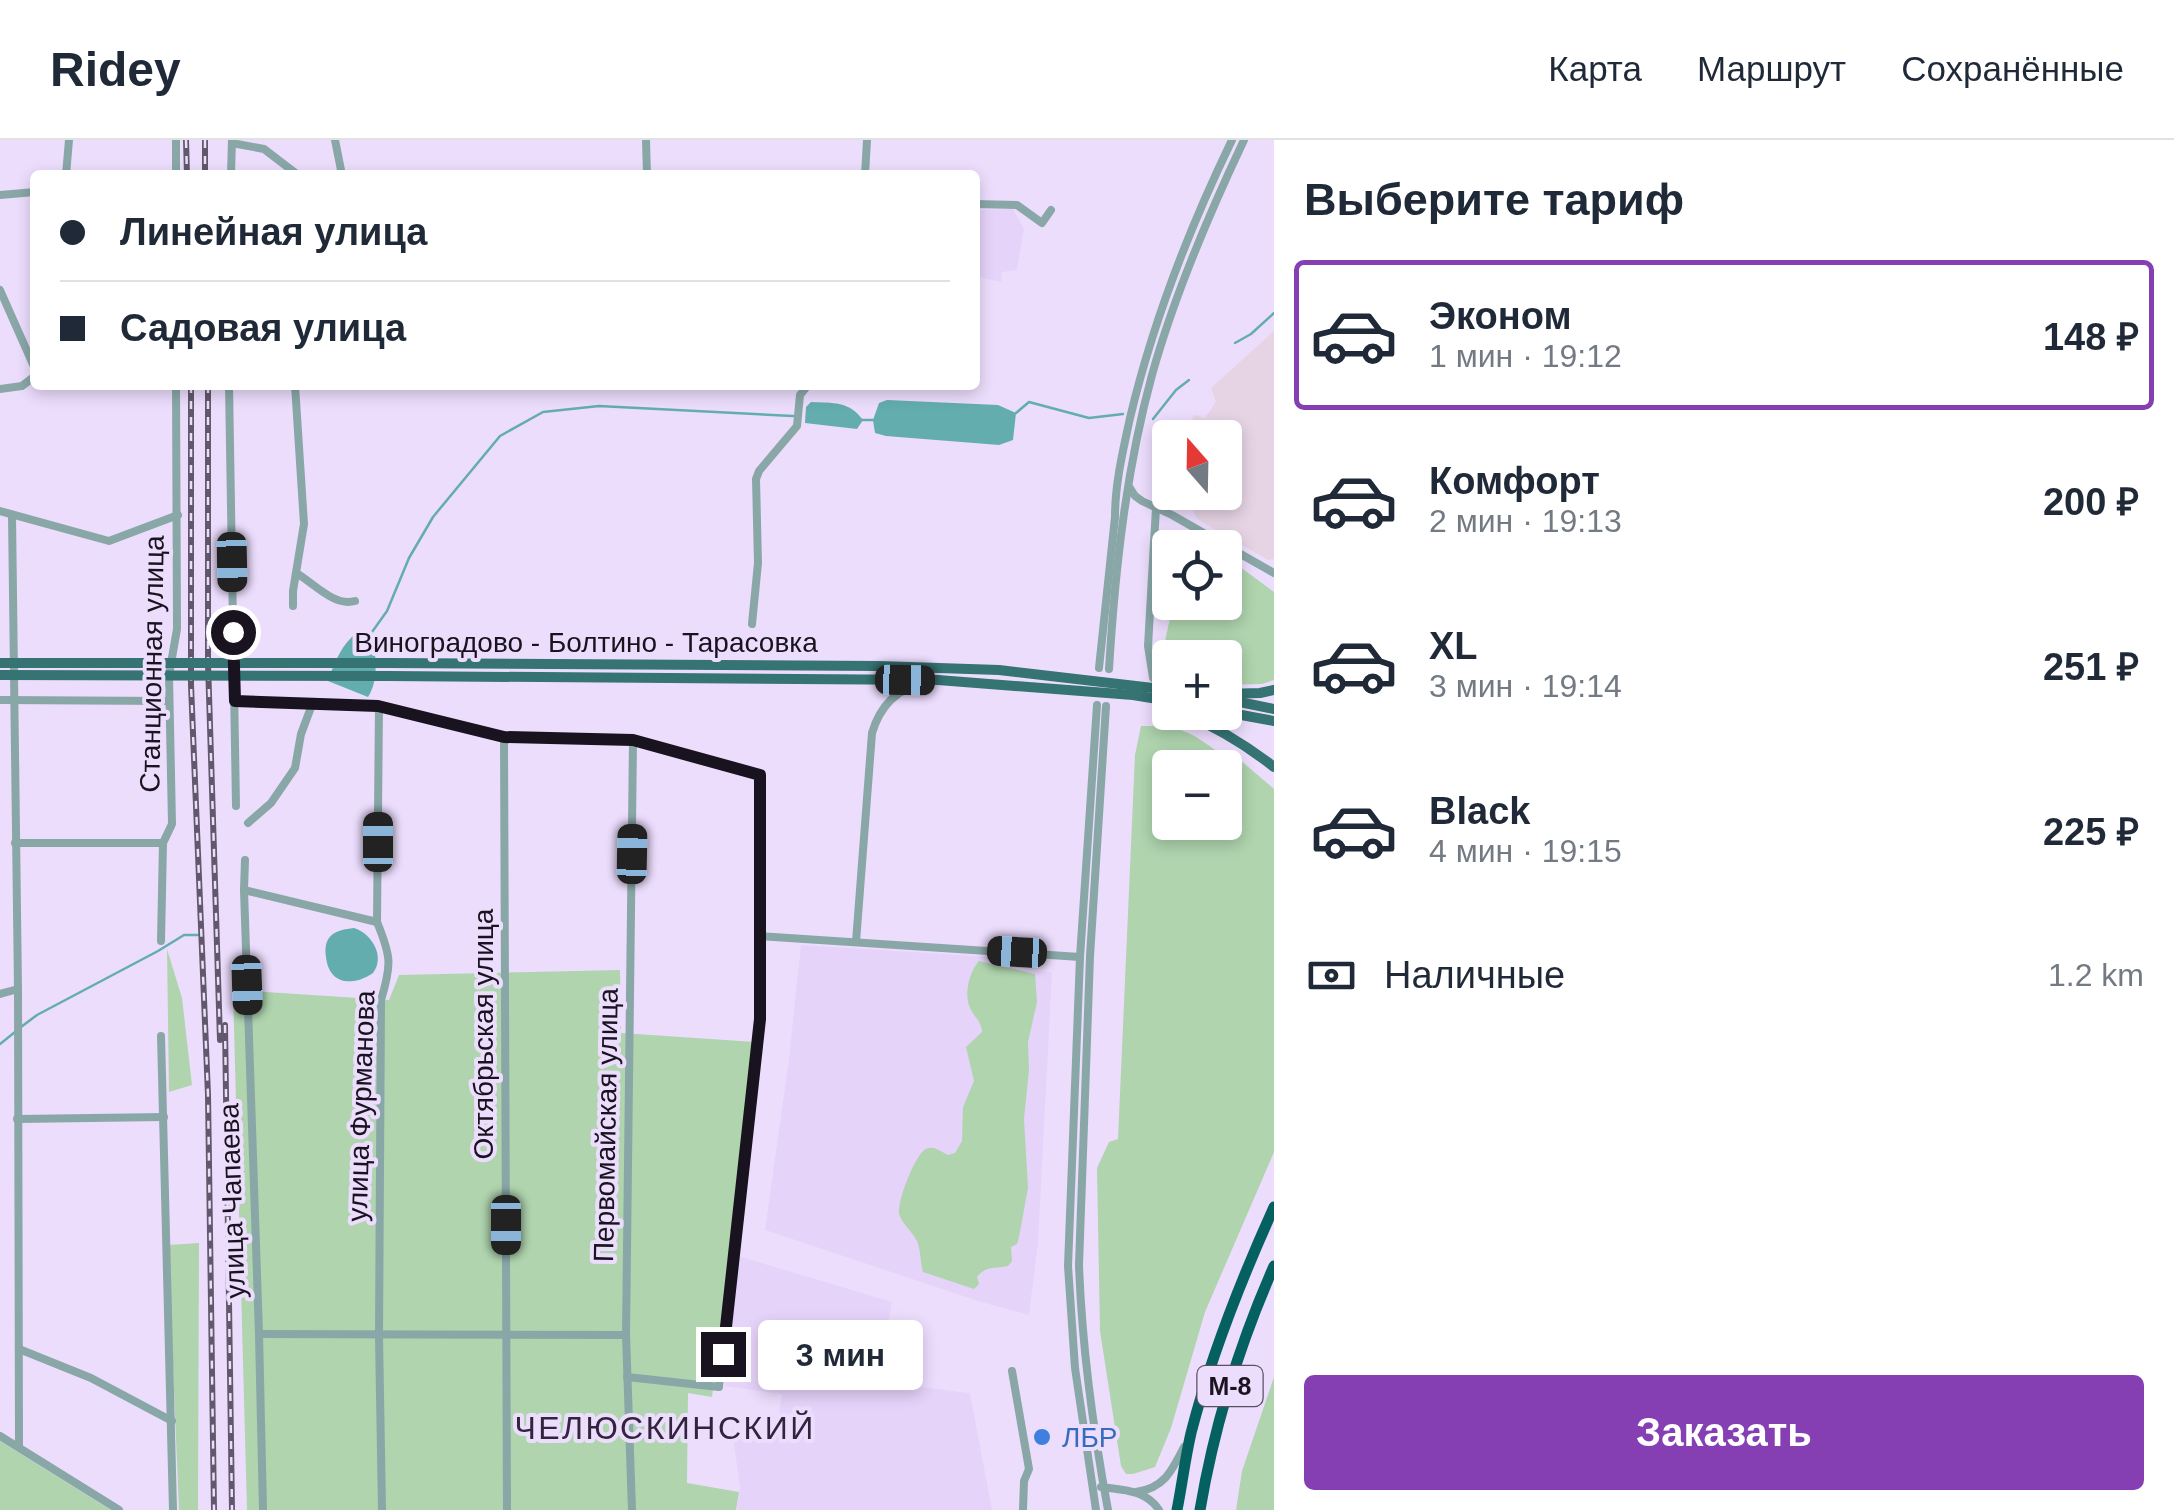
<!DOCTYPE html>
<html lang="ru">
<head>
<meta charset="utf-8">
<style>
  body { margin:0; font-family:Helvetica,sans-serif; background:#f6f6f7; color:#1f2937; height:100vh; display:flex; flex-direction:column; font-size:38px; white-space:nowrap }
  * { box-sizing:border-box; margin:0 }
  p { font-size:32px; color:#747a83 }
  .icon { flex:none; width:55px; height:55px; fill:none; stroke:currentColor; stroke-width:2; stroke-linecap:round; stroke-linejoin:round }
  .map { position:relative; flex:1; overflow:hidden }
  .side { display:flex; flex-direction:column; background:#fff; width:900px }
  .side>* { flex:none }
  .top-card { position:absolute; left:30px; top:30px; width:950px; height:220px; border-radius:10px; box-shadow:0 5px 15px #0003; display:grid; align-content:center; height:220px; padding:0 30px; background:#fff }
  .needle { width:65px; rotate:340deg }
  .tools { position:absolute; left:1152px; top:280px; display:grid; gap:20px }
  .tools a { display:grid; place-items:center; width:90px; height:90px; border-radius:10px; background:#fff; box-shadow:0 5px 15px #0003; font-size:50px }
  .end { position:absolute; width:45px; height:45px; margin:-22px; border:12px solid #18131e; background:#fff; box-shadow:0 0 0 5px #fff }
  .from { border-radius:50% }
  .bubble { position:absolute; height:70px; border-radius:10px; background:#fff; box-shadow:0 5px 15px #0003; font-size:32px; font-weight:800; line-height:70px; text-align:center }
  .car { position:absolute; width:30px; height:60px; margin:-30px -15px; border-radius:12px; box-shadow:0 0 8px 2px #0007; background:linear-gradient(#222 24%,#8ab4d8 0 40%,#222 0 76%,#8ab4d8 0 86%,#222 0) }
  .top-card b { display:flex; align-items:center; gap:35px; height:95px; font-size:38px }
  .top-card b+b { border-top:2px solid #e0e1e3 }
  .top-card i { width:25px; height:25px; background:#1f2937 }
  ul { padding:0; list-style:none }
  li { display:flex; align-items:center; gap:30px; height:150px; margin:0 20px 15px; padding:0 10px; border:5px solid transparent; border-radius:10px }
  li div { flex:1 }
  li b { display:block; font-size:38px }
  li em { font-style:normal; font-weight:800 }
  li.current { border-color:#853fb3 }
  li>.icon { width:90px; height:90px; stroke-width:1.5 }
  h2 { padding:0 30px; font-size:45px; line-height:120px }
  .pay { display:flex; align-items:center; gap:25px; height:110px; padding:0 30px; font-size:38px }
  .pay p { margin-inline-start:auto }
  .button { display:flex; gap:20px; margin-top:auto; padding:20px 30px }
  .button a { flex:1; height:115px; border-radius:10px; background:#853fb3; color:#fff; font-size:40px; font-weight:800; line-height:115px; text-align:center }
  header { display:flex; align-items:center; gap:60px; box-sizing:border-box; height:140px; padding:0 50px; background:#fff; border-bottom:2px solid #e0e1e3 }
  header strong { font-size:48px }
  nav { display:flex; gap:55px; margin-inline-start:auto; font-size:35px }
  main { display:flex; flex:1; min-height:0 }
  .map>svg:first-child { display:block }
  .commercial { fill:#e6d4e5 }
  .built { fill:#e6d3fa }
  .green { fill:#afd4ae; fill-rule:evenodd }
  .water { fill:#63adaf }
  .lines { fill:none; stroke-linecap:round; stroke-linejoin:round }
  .stream { stroke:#63adaf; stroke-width:2.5 }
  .minor { stroke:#89a7a7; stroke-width:8 }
  .major { stroke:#367373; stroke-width:10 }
  .highway { stroke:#056061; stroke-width:11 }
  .rail-casing { stroke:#61596b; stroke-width:6 }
  .rail { stroke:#ecddfd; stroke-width:2.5; stroke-dasharray:8; stroke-linecap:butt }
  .major-bridge { stroke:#367373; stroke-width:10 }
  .route { stroke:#18131e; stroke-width:12 }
  .shop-dot { fill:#3f7fe0; stroke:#ecddfd; stroke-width:4 }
  .labels { text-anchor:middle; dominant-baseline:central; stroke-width:8; stroke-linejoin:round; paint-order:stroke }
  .shield { fill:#ecddfd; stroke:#585061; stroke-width:2.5 }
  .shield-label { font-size:25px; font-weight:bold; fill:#18131e }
  .street-label { font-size:28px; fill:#18131e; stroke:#ecddfd }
  .shop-label { font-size:28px; fill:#366cbe; stroke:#ecddfd; text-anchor:start }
  .quarter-label { font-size:32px; letter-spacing:2.5px; fill:#31243c; stroke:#ecddfd }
</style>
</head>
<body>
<header>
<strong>Ridey</strong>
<nav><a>Карта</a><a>Маршрут</a><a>Сохранённые</a></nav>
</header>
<main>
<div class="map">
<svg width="1274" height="1370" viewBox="0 0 1274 1370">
  <rect width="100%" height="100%" fill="#ecddfd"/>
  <path class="commercial" d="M1274,191V419L1268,420L1197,379L1192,368L1177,354L1172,367L1166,364L1163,354L1170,343V352H1225V298L1186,297L1194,275L1205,278L1216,262L1211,248Z"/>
  <g class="built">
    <path d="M1013,69L1024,89L1017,130L1002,132L1001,142L975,136V70Z"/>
    <path d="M801,805L992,817L1018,830L1052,832L1038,1102L1029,1175L981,1162L765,1090L789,919Z"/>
    <path d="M738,1116L892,1162L878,1242L970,1253L992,1370H737L740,1348L732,1289L776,1293L782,1254L725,1246Z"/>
  </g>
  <g class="green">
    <path d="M1225,416L1274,452V540L1262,544L1225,545V518H1170V535L1158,533L1172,469L1177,463L1225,462Z"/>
    <path d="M1141,586C1182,586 1189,591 1221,614L1234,613L1239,619L1274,649V1012L1205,1172L1171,1288L1155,1327L1133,1334H1126L1121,1326L1100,1191L1097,1028L1109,1002L1118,999L1135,615ZM1170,628H1225V682H1170Z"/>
    <path d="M167,809L182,858L192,945L169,952Z"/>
    <path d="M979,821L1035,834L1037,862L1028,902L1029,930L1024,979L1028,1048L1019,1097L1017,1104L1011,1107L1012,1121L1008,1126C996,1129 986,1125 977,1137L979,1144L974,1149L923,1132C920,1121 921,1111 917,1101C912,1091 902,1084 899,1074C897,1062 915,1014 926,1009C934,1005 941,1012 948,1015L955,1013L962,1001L963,967L974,941L966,907L982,892C981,881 976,879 971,870C963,856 969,832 979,821Z"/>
    <path d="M620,830L621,893L755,902L712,1257L688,1253L687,1343L739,1352L736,1370H247L233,850L389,860L399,835Z"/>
    <path d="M199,1103L198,1370H179L168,1105Z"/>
    <path d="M1274,1237V1370H1236L1242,1331Z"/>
    <path d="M0,1301L111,1370H0Z"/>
  </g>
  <g class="water">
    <path d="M887,260L998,265L1016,273L1013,300L999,305L886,296L875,293L873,280L879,263Z"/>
    <path d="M811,262C833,263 849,261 863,280L857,289L805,283L806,267Z"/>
    <path d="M358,492L374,504C376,522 378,541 368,557L328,541C334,523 342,503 358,492Z"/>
    <path d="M354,788C371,793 386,816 373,833C371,835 362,839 359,840C340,845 328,836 326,817C323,795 335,790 354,788Z"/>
  </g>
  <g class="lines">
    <g class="stream">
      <path d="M1235,203L1251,194L1274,173"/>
      <path d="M1016,273L1029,262L1089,278L1123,274"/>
      <path d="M1153,279L1176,250L1189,240"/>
      <path d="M861,280H873"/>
      <path d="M367,499L387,471L409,418L433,377L500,296L543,272L599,266L793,276"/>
      <path d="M21,887L37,875L158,811L184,795H198"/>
      <path d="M0,904L15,892"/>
    </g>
    <g class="minor">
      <path d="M335,0L342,35"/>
      <path d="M646,0L647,35"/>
      <path d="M232,3L264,9L298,35"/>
      <path d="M66,35L69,0"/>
      <path d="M176,35V0"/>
      <path d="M231,35L232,0"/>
      <path d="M865,35L867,0"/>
      <path d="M0,55L35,52"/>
      <path d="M975,64L1017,65L1042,83L1051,70"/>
      <path d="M0,150L35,229"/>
      <path d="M229,245L236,666"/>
      <path d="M0,249L22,246L35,236"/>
      <path d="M1130,348L1135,356L1142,361L1172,375L1274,433"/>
      <path d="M1156,368L1148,506L1153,538L1165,548"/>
      <path d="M0,371L109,401L178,375"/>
      <path d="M12,375L18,849L19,1307"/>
      <path d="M296,433C314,443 334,467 355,461"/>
      <path d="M293,466V451L304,384L295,245"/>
      <path d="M752,484L758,423L756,339L759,331L797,286L800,255L808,245"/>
      <path d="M1099,528L1115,377C1115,343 1123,311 1130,278C1153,181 1189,89 1232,0"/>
      <path d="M1109,529C1115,430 1126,330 1152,235C1174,156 1209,74 1244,0"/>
      <path d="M0,560L169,561"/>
      <path d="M235,561L379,566L504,597L633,600L760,635V879L719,1247L627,1237"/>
      <path d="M379,566L377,782C391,816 392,824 381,860L379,1196L382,1370"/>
      <path d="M1106,566L1090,816L1079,1125C1082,1208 1093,1289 1108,1370"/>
      <path d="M504,597L507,1370"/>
      <path d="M248,683L271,663L295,628L301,594L313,562"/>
      <path d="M15,703H163"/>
      <path d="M245,720L244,750L259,1194L263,1370"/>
      <path d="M244,750L377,782"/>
      <path d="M759,796L1080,817"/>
      <path d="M161,801L163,703L172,684L169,535L177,489L176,245"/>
      <path d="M856,802L872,593C880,566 896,549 923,543"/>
      <path d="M0,854L18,849"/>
      <path d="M161,896L173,1370"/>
      <path d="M17,979L164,977"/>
      <path d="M259,1194L626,1195"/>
      <path d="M19,1209L91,1238L172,1281"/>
      <path d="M1012,1231L1029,1329L1024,1341L1023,1370"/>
      <path d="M0,1296L119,1370"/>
      <path d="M1101,1347C1124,1350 1146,1350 1159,1370"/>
      <path d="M1136,1352C1164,1348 1172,1331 1184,1307"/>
      <path d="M632,1370L626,1195L633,600"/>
      <path d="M1096,1370L1075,1228L1068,1126L1080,817L1097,565"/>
    </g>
    <g class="major">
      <path d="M388,523L879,526L999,530L1170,550"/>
      <path d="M388,536L938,540L1133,555L1170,561"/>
      <path d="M1225,554L1260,553L1274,550"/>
      <path d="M1225,559L1274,569"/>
      <path d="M1181,572C1216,587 1245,604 1274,627"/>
      <path d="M1225,572L1274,581"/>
    </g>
    <g class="highway">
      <path d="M1177,1370C1182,1345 1185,1319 1191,1293C1211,1215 1241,1140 1274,1067"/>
      <path d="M1200,1370C1214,1287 1240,1203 1274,1126"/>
    </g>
    <defs>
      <g id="rail">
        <path d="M186,0L187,35"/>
        <path d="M205,0V35"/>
        <path d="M191,245V545L208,955L214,1370"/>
        <path d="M208,245V523L220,900"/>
        <path d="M225,885L232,1370"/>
      </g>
    </defs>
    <use href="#rail" class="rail-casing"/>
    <use href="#rail" class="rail"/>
    <g class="major-bridge">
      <path d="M0,523H388"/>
      <path d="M0,535L388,536"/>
    </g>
  </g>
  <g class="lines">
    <path class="route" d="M233,492L235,561L378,566L504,597L633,600L760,635V879L723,1214"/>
  </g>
  <circle class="shop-dot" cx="1042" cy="1297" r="10"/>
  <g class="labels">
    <rect class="shield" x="1197.5" y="1226" width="65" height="40" rx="8"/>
    <g class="shield-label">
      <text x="1230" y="1246">М-8</text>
    </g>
    <g class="street-label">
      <text x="586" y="502">Виноградово - Болтино - Тарасовка</text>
      <text transform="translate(152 524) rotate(-89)">Станционная улица</text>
      <text transform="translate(483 894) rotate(-90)">Октябрьская улица</text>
      <text transform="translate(361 966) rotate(-88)">улица Фурманова</text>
      <text transform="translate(606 985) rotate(-89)">Первомайская улица</text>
      <text transform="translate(232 1061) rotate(-92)">улица Чапаева</text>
    </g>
    <g class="shop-label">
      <text x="1062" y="1297">ЛБР</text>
    </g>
    <g class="quarter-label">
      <text x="665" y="1288">ЧЕЛЮСКИНСКИЙ</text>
    </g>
  </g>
</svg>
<div class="tools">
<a><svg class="needle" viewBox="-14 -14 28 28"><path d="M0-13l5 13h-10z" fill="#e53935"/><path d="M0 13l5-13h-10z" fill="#747a83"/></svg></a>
<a><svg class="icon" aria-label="locate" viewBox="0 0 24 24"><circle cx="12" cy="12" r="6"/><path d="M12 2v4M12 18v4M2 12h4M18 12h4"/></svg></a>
<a>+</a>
<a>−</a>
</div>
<i class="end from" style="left:233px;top:492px"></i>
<i class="end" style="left:723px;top:1214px"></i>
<div class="bubble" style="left:758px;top:1180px;width:165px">3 мин</div>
<i class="car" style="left:232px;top:422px;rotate:179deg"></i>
<i class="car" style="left:905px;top:540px;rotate:91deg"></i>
<i class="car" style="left:378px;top:702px;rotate:0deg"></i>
<i class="car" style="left:632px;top:714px;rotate:1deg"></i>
<i class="car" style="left:1017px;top:812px;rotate:273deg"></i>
<i class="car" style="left:247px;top:845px;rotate:178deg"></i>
<i class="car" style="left:506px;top:1085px;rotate:180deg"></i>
<div class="top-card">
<b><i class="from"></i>Линейная улица</b>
<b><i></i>Садовая улица</b>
</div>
</div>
<section class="side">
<h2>Выберите тариф</h2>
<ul>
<li class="current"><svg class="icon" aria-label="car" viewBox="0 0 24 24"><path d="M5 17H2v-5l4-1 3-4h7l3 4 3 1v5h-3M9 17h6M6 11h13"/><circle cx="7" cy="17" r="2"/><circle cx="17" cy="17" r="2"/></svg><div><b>Эконом</b><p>1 мин · 19:12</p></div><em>148 ₽</em></li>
<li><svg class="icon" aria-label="car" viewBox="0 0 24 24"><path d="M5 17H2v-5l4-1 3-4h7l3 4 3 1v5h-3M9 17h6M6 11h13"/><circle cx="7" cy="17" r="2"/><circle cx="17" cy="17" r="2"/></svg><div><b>Комфорт</b><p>2 мин · 19:13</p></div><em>200 ₽</em></li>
<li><svg class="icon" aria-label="car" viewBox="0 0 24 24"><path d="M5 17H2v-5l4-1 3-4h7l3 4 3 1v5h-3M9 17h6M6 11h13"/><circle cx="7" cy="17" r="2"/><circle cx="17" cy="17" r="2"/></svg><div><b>XL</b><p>3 мин · 19:14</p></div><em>251 ₽</em></li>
<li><svg class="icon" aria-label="car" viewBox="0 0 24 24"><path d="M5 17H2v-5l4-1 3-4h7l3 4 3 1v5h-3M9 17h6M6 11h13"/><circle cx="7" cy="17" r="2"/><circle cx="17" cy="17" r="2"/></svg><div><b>Black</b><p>4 мин · 19:15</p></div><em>225 ₽</em></li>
</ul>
<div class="pay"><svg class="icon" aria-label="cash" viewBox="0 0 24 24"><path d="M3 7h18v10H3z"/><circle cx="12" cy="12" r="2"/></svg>Наличные<p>1.2 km</p></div>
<div class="button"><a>Заказать</a></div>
</section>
</main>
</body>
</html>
